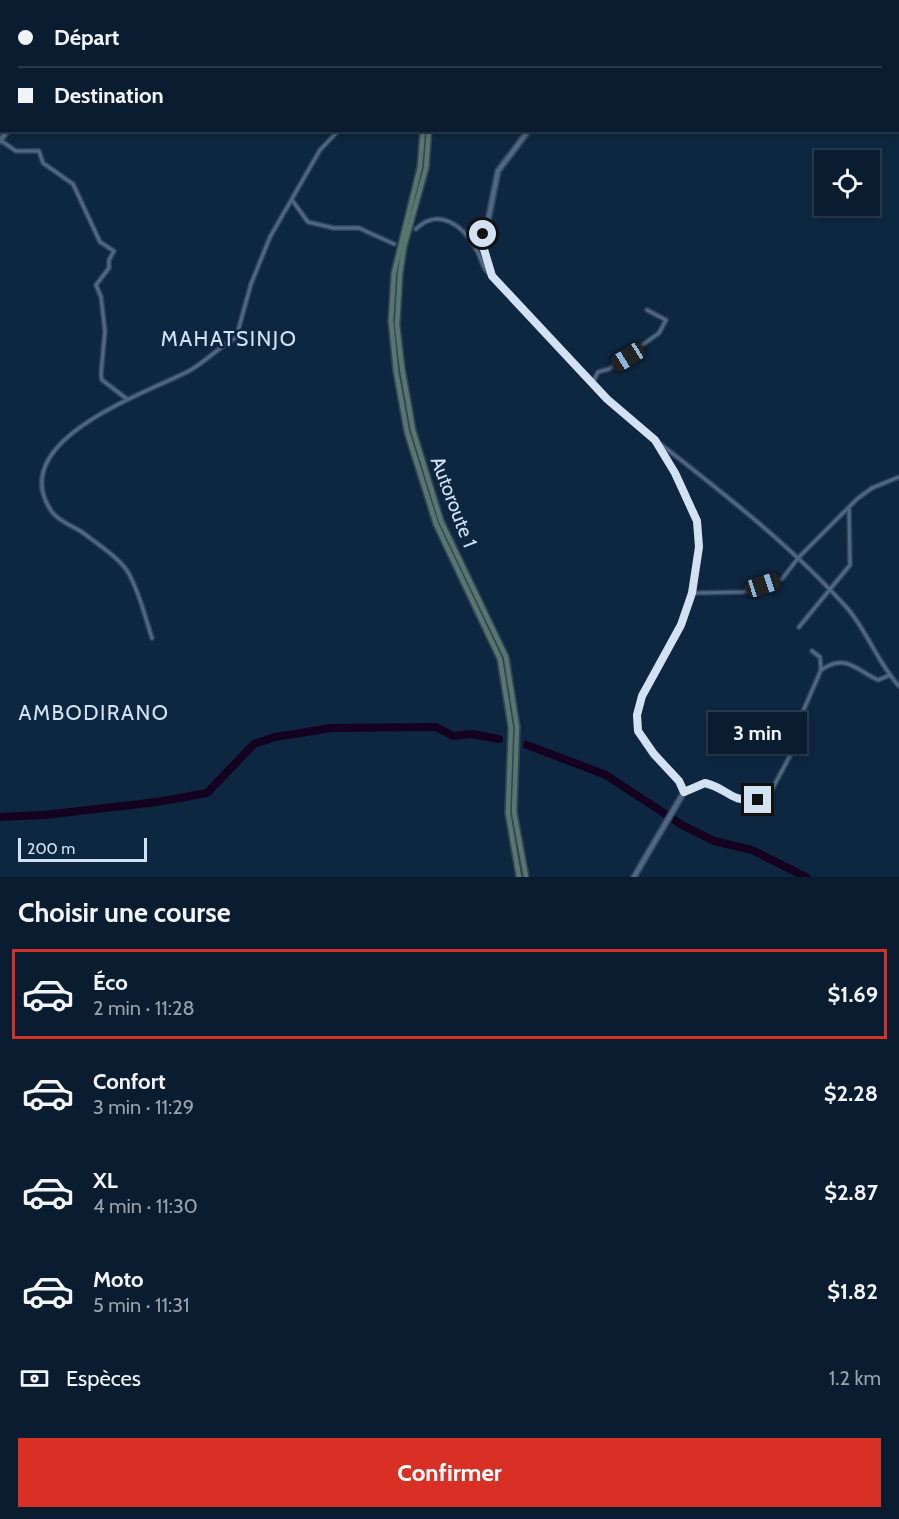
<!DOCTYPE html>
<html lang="fr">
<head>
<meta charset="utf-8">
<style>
  body { margin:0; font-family:Cabin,sans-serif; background:#132638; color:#f1f3f6; height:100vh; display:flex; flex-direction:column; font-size:22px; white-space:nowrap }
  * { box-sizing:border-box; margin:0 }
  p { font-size:20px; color:#99a2ab }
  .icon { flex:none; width:33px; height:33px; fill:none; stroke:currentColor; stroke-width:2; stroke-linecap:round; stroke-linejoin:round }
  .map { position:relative; height:877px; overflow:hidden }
  .side { display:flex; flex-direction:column; background:#0a1d30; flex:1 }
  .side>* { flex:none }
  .hud { position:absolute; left:0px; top:0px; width:900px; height:132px; box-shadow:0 3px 9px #0003,0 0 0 2px #2a3b4c; display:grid; align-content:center; height:132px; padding:0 18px; background:#0a1d30 }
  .fabs { position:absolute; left:814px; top:150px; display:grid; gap:12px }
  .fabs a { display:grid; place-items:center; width:66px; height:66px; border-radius:0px; background:#0a1d30; box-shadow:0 3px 9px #0003,0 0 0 2px #2a3b4c; font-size:30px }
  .scale { position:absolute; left:18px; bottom:15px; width:129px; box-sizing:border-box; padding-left:6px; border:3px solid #d2e2f2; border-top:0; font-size:16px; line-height:21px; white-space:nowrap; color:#d2e2f2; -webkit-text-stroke:4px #0e2740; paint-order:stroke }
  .end { position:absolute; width:27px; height:27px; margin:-14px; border:8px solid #d2e2f2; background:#111; box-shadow:0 0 0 3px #111 }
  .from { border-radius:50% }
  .bubble { position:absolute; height:42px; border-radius:0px; background:#0a1d30; box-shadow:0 3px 9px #0003,0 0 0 2px #2a3b4c; font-size:20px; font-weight:800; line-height:42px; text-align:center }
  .car { position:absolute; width:18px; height:36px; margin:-18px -9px; border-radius:8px; box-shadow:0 0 4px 2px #0007; background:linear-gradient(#222 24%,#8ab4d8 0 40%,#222 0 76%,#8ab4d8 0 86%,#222 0) }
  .hud b { display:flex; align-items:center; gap:21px; height:57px; font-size:22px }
  .hud b+b { border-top:2px solid #2a3b4c }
  .hud i { width:15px; height:15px; background:#f1f3f6 }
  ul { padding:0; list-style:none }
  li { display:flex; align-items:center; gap:18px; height:90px; margin:0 12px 9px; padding:0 6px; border:3px solid transparent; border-radius:0px }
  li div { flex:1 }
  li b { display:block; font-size:22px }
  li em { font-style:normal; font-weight:800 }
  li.active { border-color:#d93025 }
  li>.icon { width:54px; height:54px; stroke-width:1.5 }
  h2 { padding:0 18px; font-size:27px; line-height:72px }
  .pay { display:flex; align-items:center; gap:15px; height:66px; padding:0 18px; font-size:22px }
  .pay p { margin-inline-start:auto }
  .primary-button { display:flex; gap:12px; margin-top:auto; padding:12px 18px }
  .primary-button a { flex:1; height:69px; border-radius:0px; background:#d93025; color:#fff; font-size:24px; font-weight:800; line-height:69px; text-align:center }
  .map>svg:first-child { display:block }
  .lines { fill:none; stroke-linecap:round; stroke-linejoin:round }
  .stream { stroke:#140120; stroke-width:1.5 }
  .river { stroke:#140120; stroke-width:8 }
  .minor-casing { stroke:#324257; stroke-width:6 }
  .tertiary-casing { stroke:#324257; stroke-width:8 }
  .secondary-casing { stroke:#324257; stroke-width:8 }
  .minor { stroke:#4d6884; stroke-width:3 }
  .tertiary { stroke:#4d6884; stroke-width:4.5 }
  .secondary { stroke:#57776e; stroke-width:4.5 }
  .route { stroke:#d2e2f2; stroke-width:8 }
  .labels { text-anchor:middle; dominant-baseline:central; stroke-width:5; stroke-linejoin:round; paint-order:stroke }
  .street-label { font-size:20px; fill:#d2e2f2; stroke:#0e2740 }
  .neighbourhood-label { font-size:21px; letter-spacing:1.5px; fill:#d2e2f2; stroke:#0e2740 }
</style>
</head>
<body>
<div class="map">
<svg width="899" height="877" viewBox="0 0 899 877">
  <rect width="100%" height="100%" fill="#0e2740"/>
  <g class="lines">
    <g class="stream">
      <path d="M105,2L106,0"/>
      <path d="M0,86L2,84"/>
    </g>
    <g class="river">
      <path d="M527,745L606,775L682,825L714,841L752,850L806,877"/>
      <path d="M0,817L44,815L157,802L207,793L254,744L275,737L301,733L330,728L436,727L453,736L472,734L499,739"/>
    </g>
    <defs>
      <g id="minor">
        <path d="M386,0V2"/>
        <path d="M192,2V0"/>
        <path d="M219,2L220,0"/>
        <path d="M0,140L16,151H39L43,163L73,184L100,242L114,251L109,260V268L96,285L101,297L105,331L101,374L102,380L127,399"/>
        <path d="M292,200L308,222L334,228H359L394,244"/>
        <path d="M416,229C438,207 463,225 476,249C482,259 482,270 492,276"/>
        <path d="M593,382L598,372L609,369L659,333L666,320L647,310"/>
        <path d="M658,442C724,494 792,546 848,609C868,633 878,663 899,686"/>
        <path d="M692,593L743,592L782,579L799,557L857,499L872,488L899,477"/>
        <path d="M799,627L850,565L849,509"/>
        <path d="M152,638C145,617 140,594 129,574C120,558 100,546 86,535C76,527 59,522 52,512C3,442 143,394 187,372C205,363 218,347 236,338L251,284L270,237L320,150L339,130"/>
        <path d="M821,670C846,653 856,670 878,680L890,675"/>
        <path d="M684,792L705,783L720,788L737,800H765L769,795L792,752L801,716L821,670L820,657L812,651"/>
      </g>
      <g id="tertiary">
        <path d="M402,0L403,2"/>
        <path d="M761,0L764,2"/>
        <path d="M175,2L176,0"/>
        <path d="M898,5L899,4"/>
        <path d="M529,130L498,171L483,246L492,276L607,399L655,440L675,473L697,521L699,547L692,593L681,625L642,696L637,715L638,731L653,754L679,781L684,792L634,877"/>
        <path d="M0,141L8,130"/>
      </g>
      <g id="secondary">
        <path d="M440,2L441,0"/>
        <path d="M447,2V0"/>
        <path d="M423,130L420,167L394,273L391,321L396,371L407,432L436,524L500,659L511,728L508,813L519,877"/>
        <path d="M429,130L426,168L404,247L400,274L397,325L402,368L413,430L441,521L506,657L517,727L514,812L526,877"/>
      </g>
    </defs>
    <use href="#minor" class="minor-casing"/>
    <use href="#tertiary" class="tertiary-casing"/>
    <use href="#secondary" class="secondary-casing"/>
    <use href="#minor" class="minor"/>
    <use href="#tertiary" class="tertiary"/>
    <use href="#secondary" class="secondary"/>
  </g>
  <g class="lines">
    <path class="route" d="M483,234V246L492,276L607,399L655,440L675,473L697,521L699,547L692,593L681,625L642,696L637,715L638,731L654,754L679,781L684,792L705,783C729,789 729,802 758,800"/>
  </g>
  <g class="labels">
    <g class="street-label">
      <text transform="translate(454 502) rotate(69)">Autoroute 1</text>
    </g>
    <g class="neighbourhood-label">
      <text x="229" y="338">MAHATSINJO</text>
      <text x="94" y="712">AMBODIRANO</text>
    </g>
  </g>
</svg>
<div class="fabs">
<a><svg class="icon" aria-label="locate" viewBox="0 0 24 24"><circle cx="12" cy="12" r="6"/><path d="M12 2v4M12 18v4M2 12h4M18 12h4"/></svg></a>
</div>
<div class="scale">200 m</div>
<i class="end from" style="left:483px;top:234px"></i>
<i class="end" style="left:758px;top:800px"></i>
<div class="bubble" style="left:708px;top:712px;width:99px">3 min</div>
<i class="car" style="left:628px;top:357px;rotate:238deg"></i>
<i class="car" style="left:763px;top:585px;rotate:72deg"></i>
<div class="hud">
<b><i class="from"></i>Départ</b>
<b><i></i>Destination</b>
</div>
</div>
<section class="side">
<h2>Choisir une course</h2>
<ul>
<li class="active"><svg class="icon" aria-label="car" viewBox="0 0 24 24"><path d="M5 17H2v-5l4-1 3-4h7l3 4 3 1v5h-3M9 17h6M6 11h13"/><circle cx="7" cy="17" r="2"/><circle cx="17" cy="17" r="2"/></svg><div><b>Éco</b><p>2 min · 11:28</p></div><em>$1.69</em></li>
<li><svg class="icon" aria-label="car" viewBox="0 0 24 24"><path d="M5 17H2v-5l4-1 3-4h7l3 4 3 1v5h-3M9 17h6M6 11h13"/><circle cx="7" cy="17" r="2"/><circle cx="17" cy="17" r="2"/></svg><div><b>Confort</b><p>3 min · 11:29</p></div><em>$2.28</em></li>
<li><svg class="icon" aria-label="car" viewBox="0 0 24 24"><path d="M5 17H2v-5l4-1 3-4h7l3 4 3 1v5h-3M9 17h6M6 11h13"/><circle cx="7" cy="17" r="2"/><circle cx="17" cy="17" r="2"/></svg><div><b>XL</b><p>4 min · 11:30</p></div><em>$2.87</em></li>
<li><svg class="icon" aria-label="car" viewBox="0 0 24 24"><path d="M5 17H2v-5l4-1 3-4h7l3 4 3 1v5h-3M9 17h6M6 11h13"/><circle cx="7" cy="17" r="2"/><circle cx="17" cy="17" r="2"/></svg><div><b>Moto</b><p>5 min · 11:31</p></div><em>$1.82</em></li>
</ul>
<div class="pay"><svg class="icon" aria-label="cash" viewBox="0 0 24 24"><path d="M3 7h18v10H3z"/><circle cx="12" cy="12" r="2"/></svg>Espèces<p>1.2 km</p></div>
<div class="primary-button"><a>Confirmer</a></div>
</section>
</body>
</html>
